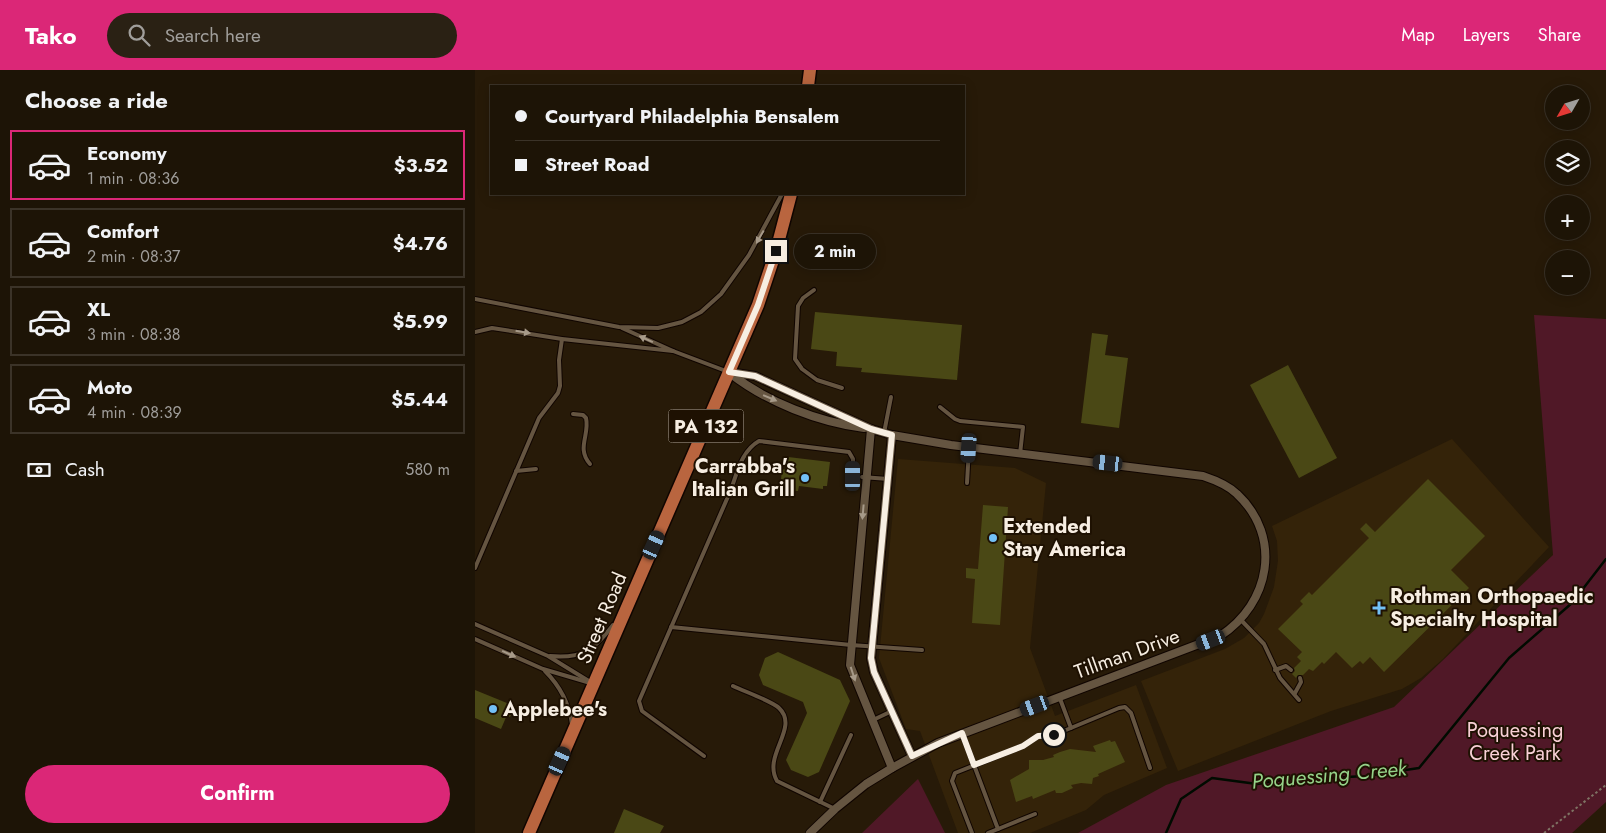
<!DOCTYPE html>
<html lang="en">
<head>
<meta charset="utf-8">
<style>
  body { margin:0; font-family:Jost,sans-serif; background:#2a2114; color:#f1f3f6; height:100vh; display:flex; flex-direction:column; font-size:19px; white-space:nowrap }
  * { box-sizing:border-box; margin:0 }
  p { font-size:16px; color:#a09e9b }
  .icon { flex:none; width:28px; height:28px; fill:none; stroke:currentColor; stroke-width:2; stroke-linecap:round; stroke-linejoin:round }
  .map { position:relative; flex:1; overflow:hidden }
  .drawer { display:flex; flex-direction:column; background:#1d1406; width:475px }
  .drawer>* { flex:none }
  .hud { position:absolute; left:15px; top:15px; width:475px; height:110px; border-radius:0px; box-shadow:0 2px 12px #0003,0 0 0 1px #3b3328; display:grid; align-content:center; height:110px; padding:0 25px; background:#1d1406 }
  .needle { width:32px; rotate:231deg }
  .controls { position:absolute; left:1070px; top:15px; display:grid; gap:10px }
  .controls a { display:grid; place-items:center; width:45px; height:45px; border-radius:50%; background:#1d1406; box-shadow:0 2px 12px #0003,0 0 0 1px #3b3328; font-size:25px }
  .end { position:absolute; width:22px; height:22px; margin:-11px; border:6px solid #f7eee2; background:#111; box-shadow:0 0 0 2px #111 }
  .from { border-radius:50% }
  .bubble { position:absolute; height:35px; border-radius:18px; background:#1d1406; box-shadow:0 2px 12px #0003,0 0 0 1px #3b3328; font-size:16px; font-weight:700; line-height:35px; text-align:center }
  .car { position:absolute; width:15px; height:30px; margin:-15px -8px; border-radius:6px; box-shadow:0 0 4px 1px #0007; background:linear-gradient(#222 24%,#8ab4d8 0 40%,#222 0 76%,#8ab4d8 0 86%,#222 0) }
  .hud b { display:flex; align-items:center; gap:18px; height:48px; font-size:19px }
  .hud b+b { border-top:1px solid #3b3328 }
  .hud i { width:12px; height:12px; background:#f1f3f6 }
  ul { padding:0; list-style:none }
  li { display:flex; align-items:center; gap:15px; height:70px; margin:0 10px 8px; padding:0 15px; border:2px solid #3b3328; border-radius:0px }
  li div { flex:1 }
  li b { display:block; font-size:19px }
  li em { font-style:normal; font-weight:700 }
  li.on { border-color:#db2777 }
  li>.icon { width:45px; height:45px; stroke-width:1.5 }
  h2 { padding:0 25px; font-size:22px; line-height:60px }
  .pay { display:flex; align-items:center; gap:12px; height:55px; padding:0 25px; font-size:19px }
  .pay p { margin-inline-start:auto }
  .button { display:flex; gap:10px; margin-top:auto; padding:10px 25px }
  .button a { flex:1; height:58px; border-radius:30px; background:#db2777; color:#fff; font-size:20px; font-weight:700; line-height:58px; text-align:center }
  header { display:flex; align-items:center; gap:30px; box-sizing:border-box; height:70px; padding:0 25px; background:#db2777; color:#fff }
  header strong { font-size:24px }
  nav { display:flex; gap:28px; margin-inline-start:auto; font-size:18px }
  .search { width:350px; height:45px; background:#2a2114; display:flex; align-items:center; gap:12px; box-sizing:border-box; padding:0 18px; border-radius:28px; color:#a09e9b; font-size:19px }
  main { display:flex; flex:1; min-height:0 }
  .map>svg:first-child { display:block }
  .built { fill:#342309 }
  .green { fill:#501827 }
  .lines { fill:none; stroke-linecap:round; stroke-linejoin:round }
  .stream { stroke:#000b00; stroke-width:2.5 }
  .building { fill:#4a4815 }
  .lane-casing { stroke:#100500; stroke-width:6 }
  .street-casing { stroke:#100500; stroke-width:10 }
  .primary-casing { stroke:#100500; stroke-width:15 }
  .path { stroke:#7f7364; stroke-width:2; stroke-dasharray:2.5 2.5; stroke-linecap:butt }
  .lane { stroke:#655541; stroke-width:4 }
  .street { stroke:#655541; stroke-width:8 }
  .primary { stroke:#b9653f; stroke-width:12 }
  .oneway { fill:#a79a89 }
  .route { stroke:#f7eee2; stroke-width:6 }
  .poi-dot { fill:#73c1f6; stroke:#1e1102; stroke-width:2 }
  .labels { text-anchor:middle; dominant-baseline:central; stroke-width:4; stroke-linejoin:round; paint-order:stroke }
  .shield { fill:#1e1102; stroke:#b6ac9f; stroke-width:1 }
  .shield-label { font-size:19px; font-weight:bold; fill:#f7eee2 }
  .poi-label { font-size:20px; font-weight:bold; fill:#f7eee2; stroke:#1e1102; text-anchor:start }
  .street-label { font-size:20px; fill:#f7eee2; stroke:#1e1102 }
  .park-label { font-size:20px; fill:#f9d0d6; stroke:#1e1102 }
  .water-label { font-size:21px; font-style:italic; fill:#95d288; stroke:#1e1102 }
</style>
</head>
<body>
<header>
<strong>Tako</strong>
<div class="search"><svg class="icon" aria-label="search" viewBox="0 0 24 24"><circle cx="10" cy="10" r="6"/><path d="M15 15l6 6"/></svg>Search here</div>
<nav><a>Map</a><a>Layers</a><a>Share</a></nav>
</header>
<main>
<section class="drawer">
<h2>Choose a ride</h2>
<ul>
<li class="on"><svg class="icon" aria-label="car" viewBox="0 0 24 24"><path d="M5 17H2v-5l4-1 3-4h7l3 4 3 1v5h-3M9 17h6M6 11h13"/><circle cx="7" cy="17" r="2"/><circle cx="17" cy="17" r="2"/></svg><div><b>Economy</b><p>1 min · 08:36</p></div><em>$3.52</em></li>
<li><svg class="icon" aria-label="car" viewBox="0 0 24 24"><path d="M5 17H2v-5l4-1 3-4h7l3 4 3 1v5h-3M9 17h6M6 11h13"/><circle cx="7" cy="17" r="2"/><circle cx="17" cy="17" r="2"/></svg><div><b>Comfort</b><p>2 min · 08:37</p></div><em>$4.76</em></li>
<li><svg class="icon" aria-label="car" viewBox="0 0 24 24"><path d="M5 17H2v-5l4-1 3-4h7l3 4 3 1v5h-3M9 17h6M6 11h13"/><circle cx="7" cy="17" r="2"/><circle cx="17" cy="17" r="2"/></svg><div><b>XL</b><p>3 min · 08:38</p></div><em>$5.99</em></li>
<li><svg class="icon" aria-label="car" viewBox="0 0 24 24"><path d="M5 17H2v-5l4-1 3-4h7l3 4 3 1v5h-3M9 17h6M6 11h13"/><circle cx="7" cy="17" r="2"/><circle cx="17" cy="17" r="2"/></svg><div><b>Moto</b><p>4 min · 08:39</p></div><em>$5.44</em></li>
</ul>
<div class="pay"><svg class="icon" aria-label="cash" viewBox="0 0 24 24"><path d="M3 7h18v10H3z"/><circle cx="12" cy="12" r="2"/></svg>Cash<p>580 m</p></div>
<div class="button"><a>Confirm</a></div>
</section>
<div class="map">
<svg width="1131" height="763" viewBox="0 0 1131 763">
  <rect width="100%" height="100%" fill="#271a08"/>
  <g class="built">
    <path d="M977,369L1074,477L968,589L946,608L927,619L856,641L703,701L666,611L750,579L769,568L784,553L789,544L799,517L803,491L802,471L797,456Z"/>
    <path d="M423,389L540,398L571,413L555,578L580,646L661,615L692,698L629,725L611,740L555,763H483L445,661L431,659L404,588Z"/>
  </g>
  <g class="green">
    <path d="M1059,245L1131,249V732L1097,763H603L691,715L919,637L1078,485Z"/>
    <path d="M443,709L470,763H387Z"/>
  </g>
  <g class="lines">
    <path class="stream" d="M691,763L706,729L737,708L782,714L825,707L852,708L891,706L944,698L1034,588L1097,533L1131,489"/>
  </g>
  <g class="building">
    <path d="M340,242L487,255L482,310L386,302L387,298L361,296L362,282L336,279Z"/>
    <path d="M617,263L633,265L630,285L653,288L644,358L606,353Z"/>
    <path d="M813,295L862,388L824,408L775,315Z"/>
    <path d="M313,387L355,392L352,416H348V419L324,416L323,421L305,420L307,399L312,400Z"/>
    <path d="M953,409L1010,466L976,500L994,518L909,602L895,587L888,594L885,591L877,598L861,582L849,594L847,592L838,601L834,599L828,605H823L821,608L817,604L820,601L819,598L826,591L822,587L827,582L803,559L828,534L825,531L834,522L837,525L894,468L885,459L891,453L900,462Z"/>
    <path d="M508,435L533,437L525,555L497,553L500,509L491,508V498L503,499Z"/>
    <path d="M303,582L365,610L375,631L344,702L333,707L316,700L311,690L332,643L328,632L288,615L284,605L290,588Z"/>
    <path d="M0,620L37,635L35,639L38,640L35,647L32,645L26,659L0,648Z"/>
    <path d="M635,670L636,672L640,671L650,692L623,704L624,706L618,708L617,714L606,713L596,715L598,718L587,723H581L580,720L558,729L557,726L541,732L535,710L554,699V690H568L579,687L578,685L585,682L595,679L621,682L618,676Z"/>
    <path d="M149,739L189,756L185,763H139Z"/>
  </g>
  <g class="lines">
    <defs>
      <g id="lane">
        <path d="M339,220L328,228L323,236L320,289L327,299L342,310L367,318"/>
        <path d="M0,229L144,257L183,258L207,252L226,242L246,224L274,185L307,124"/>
        <path d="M147,258L198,281L251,301"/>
        <path d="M0,262L17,258L87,269L198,281"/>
        <path d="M465,337L480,349L485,351L548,357L545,384"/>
        <path d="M98,344L108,345L111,348C115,365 101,378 115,394"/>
        <path d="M409,363L416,327"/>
        <path d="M41,401L61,399"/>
        <path d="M387,407L413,409"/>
        <path d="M492,413L494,378"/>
        <path d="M0,498L64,348L83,323L85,316L84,290L87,269"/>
        <path d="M766,550L789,574L805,608L824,630"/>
        <path d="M0,554L73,586L117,613"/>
        <path d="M196,557L376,575L447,580"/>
        <path d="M0,569L68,599L112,612"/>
        <path d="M75,586C108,589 119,580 138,555"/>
        <path d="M800,600L811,596L816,600"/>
        <path d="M70,601C85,616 94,633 97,654"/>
        <path d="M258,616C268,621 297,631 304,638C325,658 287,685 302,711L360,739"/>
        <path d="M820,623L826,612L825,608"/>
        <path d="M584,626L596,658"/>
        <path d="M398,650L417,641"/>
        <path d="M487,663L523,759L513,763"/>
        <path d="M229,686L167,641L164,631L255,422C262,404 266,381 284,371L366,381L374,382L378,389V406"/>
        <path d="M345,732L376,665"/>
        <path d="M523,759L560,744"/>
        <path d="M497,763L477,711L480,703L548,676L563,666L579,665L644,638L650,637L656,643L675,698"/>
      </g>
      <g id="street">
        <path d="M254,302L280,306L396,359L417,365L476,375L728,406C740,410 753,415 762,424C808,467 795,534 745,566L463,673L417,698L391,714L360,739L335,763"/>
        <path d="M256,304C292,332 343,352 389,358"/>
        <path d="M396,359L375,595L417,698"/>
        <path d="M417,365L396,588L399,602L437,686"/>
      </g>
      <g id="primary">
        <path d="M333,16L335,0"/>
        <path d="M54,763L283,235L301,181L316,124"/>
      </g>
    </defs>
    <use href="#lane" class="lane-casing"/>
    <use href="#street" class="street-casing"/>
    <use href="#primary" class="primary-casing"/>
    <path class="path" d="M1069,763L1131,715"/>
    <use href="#lane" class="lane"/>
    <use href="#street" class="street"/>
    <use href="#primary" class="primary"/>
  </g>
  <defs><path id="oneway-solid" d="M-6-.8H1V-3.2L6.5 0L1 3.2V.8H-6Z" transform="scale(1.25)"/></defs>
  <g class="oneway">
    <use href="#oneway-solid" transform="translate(285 167) rotate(120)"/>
    <use href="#oneway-solid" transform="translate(48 262) rotate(9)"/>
    <use href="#oneway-solid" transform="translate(171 269) rotate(-156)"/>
    <use href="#oneway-solid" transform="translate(295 328) rotate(23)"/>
    <use href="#oneway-solid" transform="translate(388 442) rotate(95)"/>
    <use href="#oneway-solid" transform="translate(34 584) rotate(24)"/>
    <use href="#oneway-solid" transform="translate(378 604) rotate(72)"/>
  </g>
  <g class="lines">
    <path class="route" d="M301,181L283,235L254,302L280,306L396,359L417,365L396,588L399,602L437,686L487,663L499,695L548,676L563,666L579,665"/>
  </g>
  <g class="poi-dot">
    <circle cx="330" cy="408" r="5"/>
    <circle cx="518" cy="468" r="5"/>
    <path d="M901.5 530.5h5v5h5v5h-5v5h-5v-5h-5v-5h5z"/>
    <circle cx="18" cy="639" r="5"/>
  </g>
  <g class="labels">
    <rect class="shield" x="193.5" y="339.5" width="75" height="33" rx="4"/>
    <g class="shield-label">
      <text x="231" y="356">PA 132</text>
    </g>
    <g class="poi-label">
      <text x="320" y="396" text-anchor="end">Carrabba's<tspan x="320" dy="23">Italian Grill</tspan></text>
      <text x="528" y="456">Extended<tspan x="528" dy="23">Stay America</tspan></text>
      <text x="915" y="526">Rothman Orthopaedic<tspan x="915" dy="23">Specialty Hospital</tspan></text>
      <text x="28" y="639">Applebee's</text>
    </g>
    <g class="street-label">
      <text transform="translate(127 548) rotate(-67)">Street Road</text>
      <text transform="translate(652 584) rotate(-20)">Tillman Drive</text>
    </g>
    <g class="park-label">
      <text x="1040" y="660">Poquessing<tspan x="1040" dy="23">Creek Park</tspan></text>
    </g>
    <g class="water-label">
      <text transform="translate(854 705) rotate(-5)">Poquessing Creek</text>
    </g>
  </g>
</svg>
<div class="controls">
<a><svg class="needle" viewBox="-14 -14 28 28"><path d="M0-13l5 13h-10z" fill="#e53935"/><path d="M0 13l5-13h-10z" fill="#a09e9b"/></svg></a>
<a><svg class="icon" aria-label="layers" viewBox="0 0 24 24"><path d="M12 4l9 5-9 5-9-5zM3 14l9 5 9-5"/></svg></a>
<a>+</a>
<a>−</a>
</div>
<i class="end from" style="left:579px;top:665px"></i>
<i class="end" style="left:301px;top:181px"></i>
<div class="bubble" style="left:319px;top:164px;width:82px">2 min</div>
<i class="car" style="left:494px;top:378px;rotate:184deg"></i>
<i class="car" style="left:633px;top:393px;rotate:276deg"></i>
<i class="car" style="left:378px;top:406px;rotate:0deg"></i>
<i class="car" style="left:179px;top:475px;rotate:24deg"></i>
<i class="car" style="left:736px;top:570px;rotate:249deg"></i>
<i class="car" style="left:560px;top:636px;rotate:250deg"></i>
<i class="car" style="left:85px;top:691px;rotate:24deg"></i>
<div class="hud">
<b><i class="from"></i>Courtyard Philadelphia Bensalem</b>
<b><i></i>Street Road</b>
</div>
</div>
</main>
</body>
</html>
